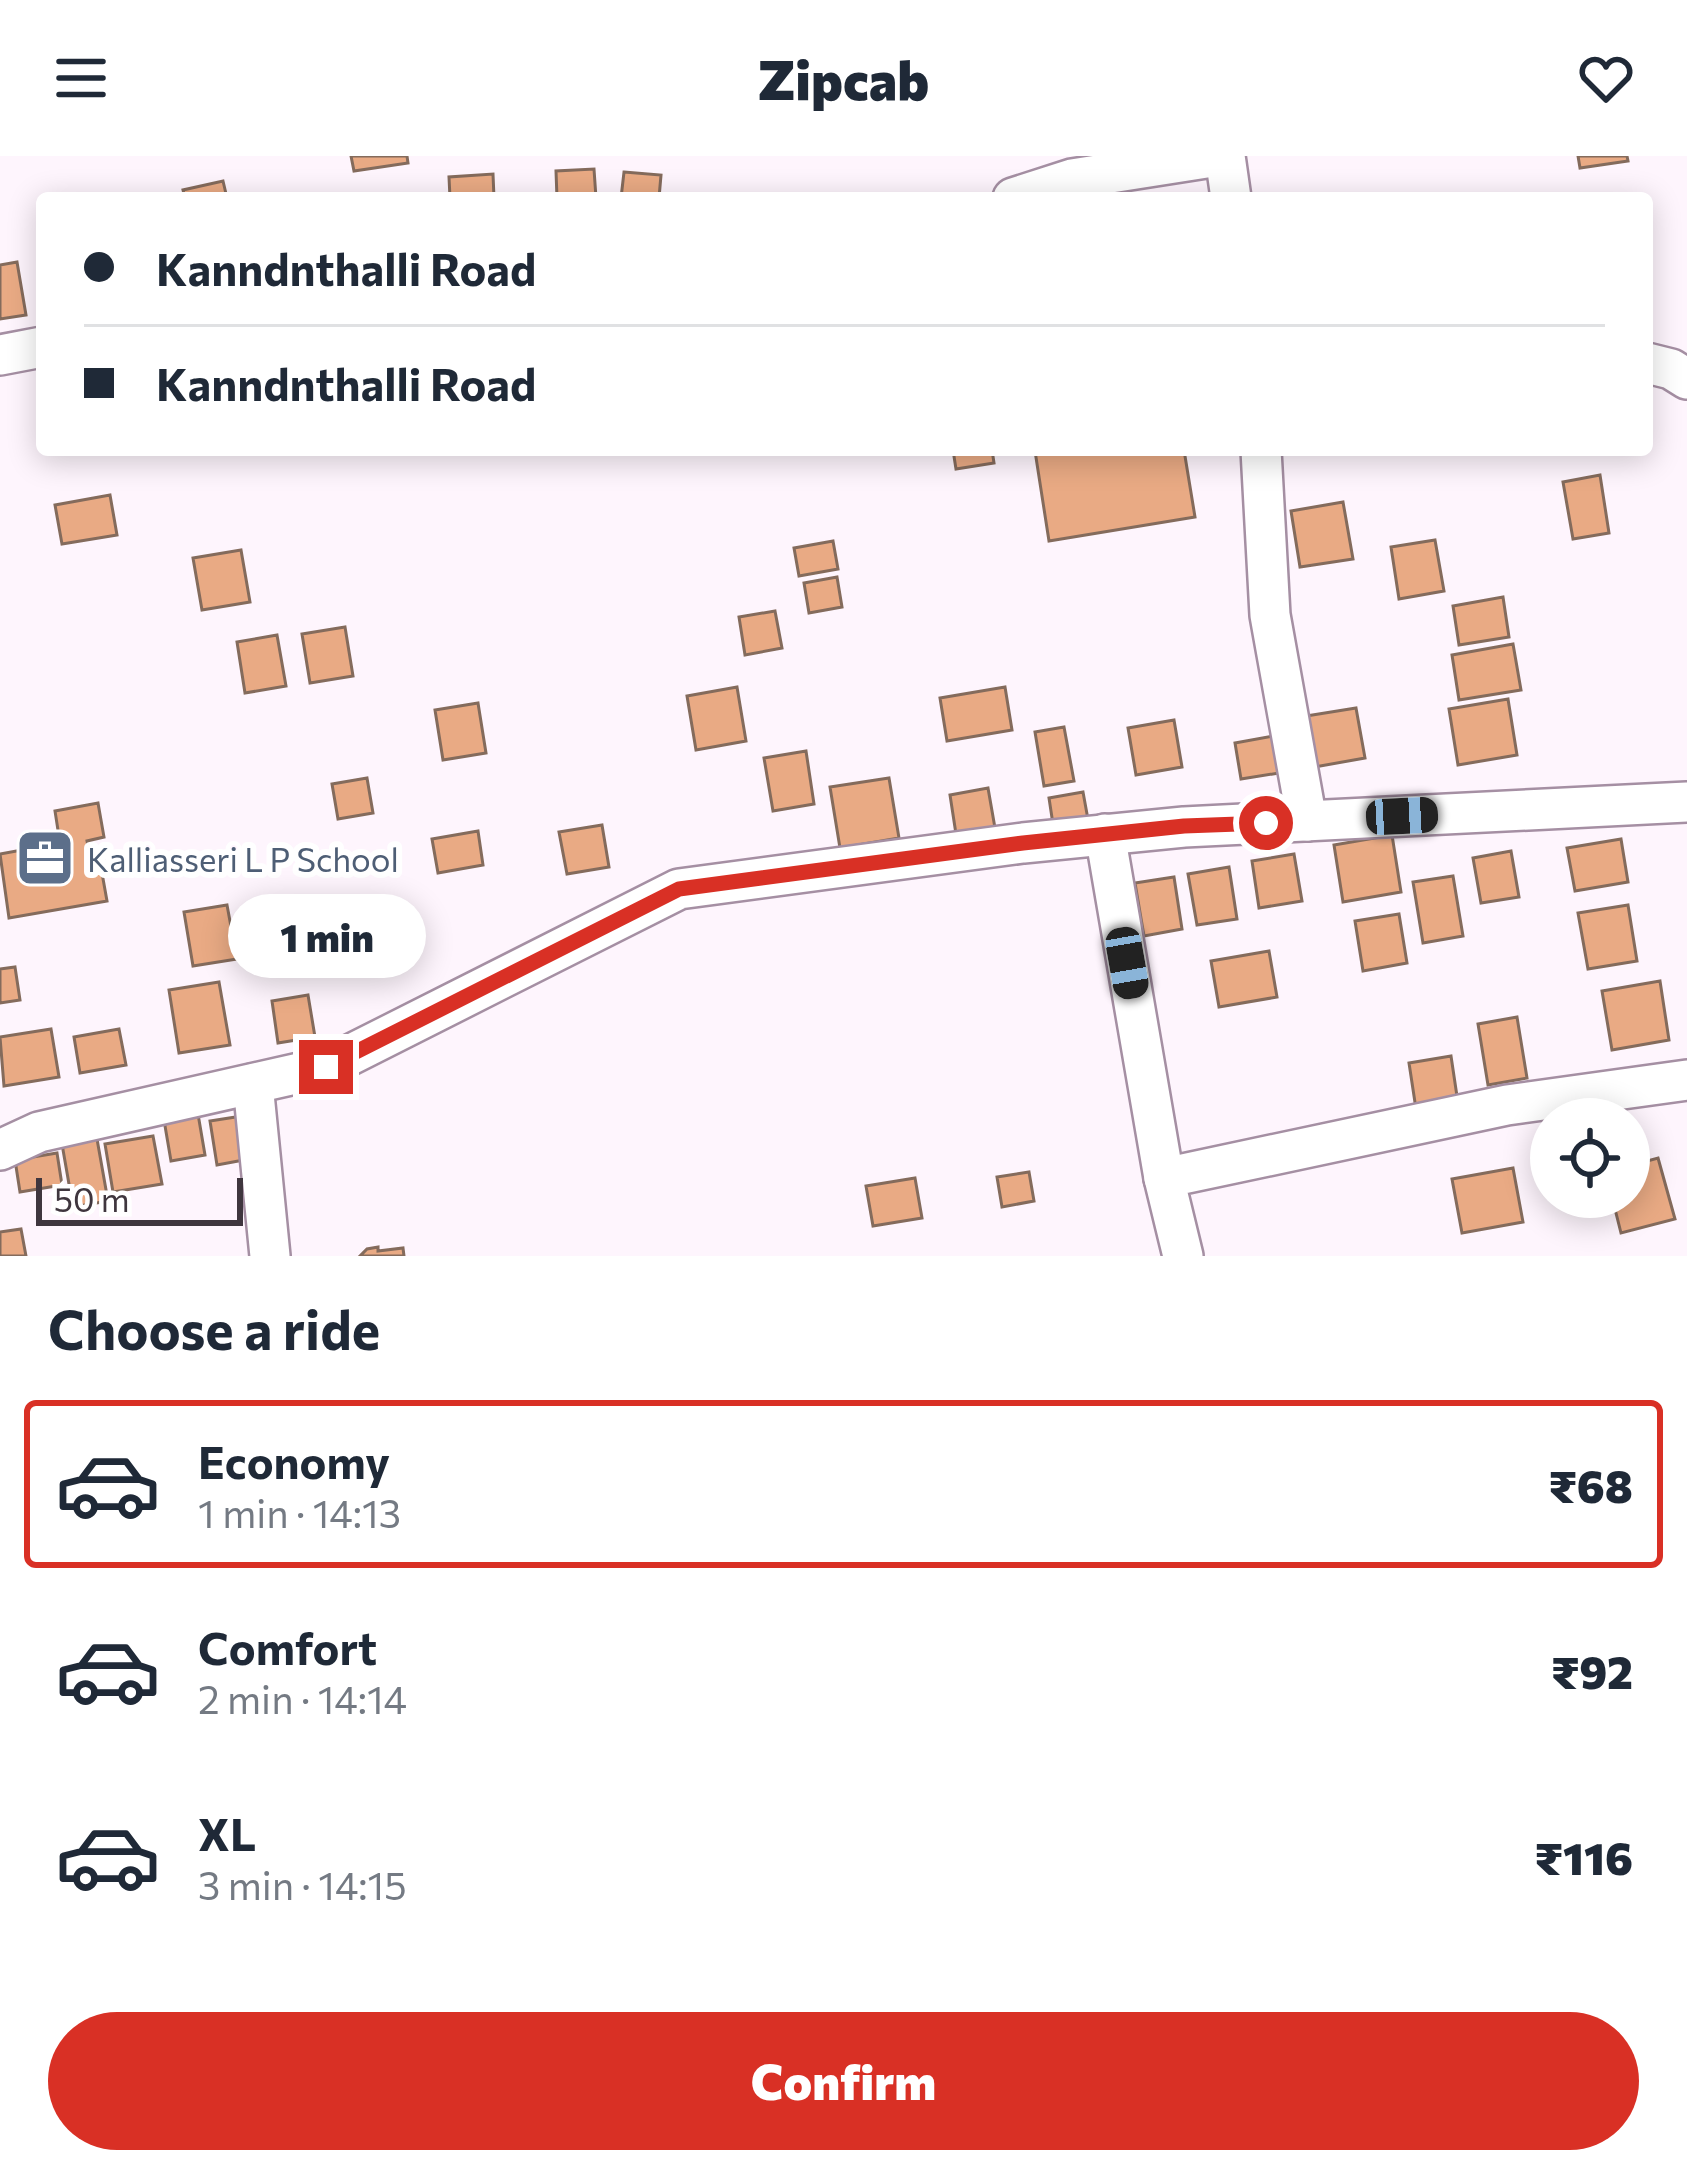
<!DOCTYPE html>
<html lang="en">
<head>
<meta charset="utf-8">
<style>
  body { margin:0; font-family:Commissioner,sans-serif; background:#f6f6f7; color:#1f2937; height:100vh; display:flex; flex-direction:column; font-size:45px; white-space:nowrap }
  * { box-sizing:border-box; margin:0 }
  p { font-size:39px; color:#747a83 }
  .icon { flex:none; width:66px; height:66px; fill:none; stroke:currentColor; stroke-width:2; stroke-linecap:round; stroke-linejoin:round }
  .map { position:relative; height:1100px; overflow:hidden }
  .details { display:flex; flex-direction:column; background:#fff; flex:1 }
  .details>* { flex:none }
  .top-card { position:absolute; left:36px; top:36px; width:1617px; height:264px; border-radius:12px; box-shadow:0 6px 30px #0003; display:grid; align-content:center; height:264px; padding:0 48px; background:#fff }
  .tools { position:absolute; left:1530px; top:942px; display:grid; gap:24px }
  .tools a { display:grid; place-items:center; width:120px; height:120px; border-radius:50%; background:#fff; box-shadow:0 6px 30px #0003; font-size:60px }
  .scale { position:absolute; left:36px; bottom:30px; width:207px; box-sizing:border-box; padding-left:12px; border:6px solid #3f363e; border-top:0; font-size:33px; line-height:42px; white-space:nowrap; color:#3f363e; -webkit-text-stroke:9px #fff; paint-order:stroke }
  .end { position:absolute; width:54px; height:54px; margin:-27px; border:15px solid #d93025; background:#fff; box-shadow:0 0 0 6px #fff }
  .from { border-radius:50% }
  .bubble { position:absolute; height:84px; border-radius:42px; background:#fff; box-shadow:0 6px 30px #0003; font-size:39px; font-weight:800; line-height:84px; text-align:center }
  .car { position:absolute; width:36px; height:72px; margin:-36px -18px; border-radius:15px; box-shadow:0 0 9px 3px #0007; background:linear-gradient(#222 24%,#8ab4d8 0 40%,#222 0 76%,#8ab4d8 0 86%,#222 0) }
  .top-card b { display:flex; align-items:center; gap:42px; height:114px; font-size:45px }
  .top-card b+b { border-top:3px solid #e0e1e3 }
  .top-card i { width:30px; height:30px; background:#1f2937 }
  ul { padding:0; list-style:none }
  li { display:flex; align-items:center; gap:36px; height:168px; margin:0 24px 18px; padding:0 24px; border:6px solid transparent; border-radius:12px }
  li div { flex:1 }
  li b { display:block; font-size:45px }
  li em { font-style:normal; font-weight:800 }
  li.current { border-color:#d93025 }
  li>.icon { width:108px; height:108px; stroke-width:1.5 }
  h2 { padding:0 48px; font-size:54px; line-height:144px }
  .cta { display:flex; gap:24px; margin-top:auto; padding:24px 48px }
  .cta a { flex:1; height:138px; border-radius:72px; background:#d93025; color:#fff; font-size:48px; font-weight:800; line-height:138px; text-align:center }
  header { display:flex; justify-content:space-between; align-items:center; height:156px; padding:0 48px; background:#fff; font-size:54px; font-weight:800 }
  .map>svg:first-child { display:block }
  .building { fill:#e9aa84; stroke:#846b5c; stroke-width:3 }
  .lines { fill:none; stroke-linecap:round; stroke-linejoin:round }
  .minor-casing { stroke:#a58fa3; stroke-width:44 }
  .minor { stroke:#fff; stroke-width:39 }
  .route { stroke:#d93025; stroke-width:15 }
  .labels { text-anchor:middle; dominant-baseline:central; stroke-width:12; stroke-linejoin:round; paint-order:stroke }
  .service-label { font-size:33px; fill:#4e5e75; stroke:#fff; text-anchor:start }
</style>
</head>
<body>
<header><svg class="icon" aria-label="menu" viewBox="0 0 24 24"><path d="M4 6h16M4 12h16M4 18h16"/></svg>Zipcab<svg class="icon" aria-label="heart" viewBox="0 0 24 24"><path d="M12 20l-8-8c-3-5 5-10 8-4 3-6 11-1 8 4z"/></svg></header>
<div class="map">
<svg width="1687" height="1100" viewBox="0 0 1687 1100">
  <rect width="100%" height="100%" fill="#fef5fd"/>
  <g class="building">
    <path d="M351,0H407L408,7L354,15Z"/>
    <path d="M1578,0H1627L1628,5L1580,12Z"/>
    <path d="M594,13L596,42H557L556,15Z"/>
    <path d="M624,16L661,19L659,42H621Z"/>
    <path d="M493,18L494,42H450L449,21Z"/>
    <path d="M223,25L227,42H185L183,34Z"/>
    <path d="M17,106L26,159L0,163V109Z"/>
    <path d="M953,294H992L994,307L956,313Z"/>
    <path d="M1184,294L1195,361L1049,385L1035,295Z"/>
    <path d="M1600,319L1609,377L1573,383L1563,326Z"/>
    <path d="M110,339L117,379L62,388L55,349Z"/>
    <path d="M1343,346L1353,403L1300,411L1291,355Z"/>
    <path d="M1435,384L1444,435L1399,443L1391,391Z"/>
    <path d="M833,385L838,413L799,420L794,392Z"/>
    <path d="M241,394L250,446L202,454L193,402Z"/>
    <path d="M837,421L842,451L809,457L804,427Z"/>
    <path d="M1503,441L1509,481L1459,489L1453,450Z"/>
    <path d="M775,455L782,492L745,499L739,461Z"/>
    <path d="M345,471L353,520L310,527L302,478Z"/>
    <path d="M277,479L286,530L245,537L237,486Z"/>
    <path d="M1513,488L1521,534L1459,544L1452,499Z"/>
    <path d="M737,531L746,585L696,594L687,540Z"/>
    <path d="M1005,531L1012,574L947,585L940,542Z"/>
    <path d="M1508,543L1517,599L1458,609L1449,553Z"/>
    <path d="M478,547L486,597L443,604L435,554Z"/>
    <path d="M1356,552L1365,602L1309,612L1300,561Z"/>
    <path d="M1174,564L1182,611L1136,619L1128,572Z"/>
    <path d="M1064,571L1074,625L1044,630L1035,576Z"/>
    <path d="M1273,580L1279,617L1241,623L1235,587Z"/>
    <path d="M806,595L814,648L773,655L764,602Z"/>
    <path d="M367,622L373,657L338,663L332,628Z"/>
    <path d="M889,622L899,682L840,692L830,631Z"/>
    <path d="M988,632L995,672L956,678L950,639Z"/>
    <path d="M1083,636L1089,669L1054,675L1049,642Z"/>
    <path d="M98,647L104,681L87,685L91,707L100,706L107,745L9,762L0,698L60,687L55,655Z"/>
    <path d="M602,669L609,711L567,718L559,676Z"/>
    <path d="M478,675L483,709L438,717L432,683Z"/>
    <path d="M1392,679L1401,736L1343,746L1334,689Z"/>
    <path d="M1621,683L1628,726L1575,735L1567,692Z"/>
    <path d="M1511,695L1519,741L1481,747L1473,702Z"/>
    <path d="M1294,698L1302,745L1259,752L1252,705Z"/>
    <path d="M1229,711L1237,763L1197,769L1188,718Z"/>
    <path d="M1453,720L1463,780L1423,787L1413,726Z"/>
    <path d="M1174,721L1182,773L1144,780L1135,727Z"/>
    <path d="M227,749L237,803L193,810L184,756Z"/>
    <path d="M1628,749L1637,805L1588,813L1578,757Z"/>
    <path d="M328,751L338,808L291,816L281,759Z"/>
    <path d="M1399,758L1407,807L1363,815L1355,765Z"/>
    <path d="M1269,795L1277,841L1219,851L1211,805Z"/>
    <path d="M15,811L20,844L0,847V813Z"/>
    <path d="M1660,825L1669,884L1612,894L1602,835Z"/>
    <path d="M219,826L230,889L179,897L169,834Z"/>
    <path d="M308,839L315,881L278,887L272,845Z"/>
    <path d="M1517,861L1527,922L1488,929L1478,868Z"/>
    <path d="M51,873L59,921L4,930L0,881Z"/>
    <path d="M119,873L126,909L80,917L74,881Z"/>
    <path d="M1451,900L1458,947L1416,953L1409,907Z"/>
    <path d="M198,958L205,999L171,1005L164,964Z"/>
    <path d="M242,960L249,1003L217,1009L210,965Z"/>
    <path d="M153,980L162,1028L113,1036L105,988Z"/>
    <path d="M97,983L108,1045L73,1051L62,988Z"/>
    <path d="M57,997L62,1029L20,1036L15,1004Z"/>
    <path d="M1658,1002L1675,1063L1621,1077L1612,1041H1629V1010Z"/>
    <path d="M1513,1012L1523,1066L1462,1077L1452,1023Z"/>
    <path d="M1029,1016L1034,1045L1002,1051L997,1021Z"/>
    <path d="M915,1022L922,1062L873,1070L866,1030Z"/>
    <path d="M21,1073L26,1100H0V1076Z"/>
    <path d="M378,1091V1095L403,1092L404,1100H360L367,1093Z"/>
  </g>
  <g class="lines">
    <defs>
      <g id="minor">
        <path d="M1225,0L1231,42"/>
        <path d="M1013,42L1072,23L1219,0"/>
        <path d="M0,199L42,191"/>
        <path d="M1647,207L1671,213L1687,223"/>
        <path d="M1261,294L1270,459L1307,665"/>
        <path d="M1105,678L1164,1022"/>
        <path d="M253,928L270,1100"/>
        <path d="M0,994L39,976L326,911L679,733L1023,687L1184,671L1687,646"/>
        <path d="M1183,1100L1164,1022L1507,949L1687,924"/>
      </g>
    </defs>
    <use href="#minor" class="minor-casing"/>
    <use href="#minor" class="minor"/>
  </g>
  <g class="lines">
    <path class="route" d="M326,911L679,733L1023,687L1184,670L1266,667"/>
  </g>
  <defs>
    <symbol id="office-square" viewBox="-11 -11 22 22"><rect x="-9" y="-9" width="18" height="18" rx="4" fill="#5c6f8a" stroke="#fff"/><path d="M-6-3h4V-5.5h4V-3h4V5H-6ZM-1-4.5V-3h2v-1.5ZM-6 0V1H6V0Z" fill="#fff"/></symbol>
  </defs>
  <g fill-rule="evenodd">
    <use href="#office-square" x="12" y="669" width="66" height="66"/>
  </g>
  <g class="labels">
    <g class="service-label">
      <text x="87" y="702">Kalliasseri L P School</text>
    </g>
  </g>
</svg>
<div class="tools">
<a><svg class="icon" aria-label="locate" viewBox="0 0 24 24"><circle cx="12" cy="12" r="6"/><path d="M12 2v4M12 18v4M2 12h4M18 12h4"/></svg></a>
</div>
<div class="scale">50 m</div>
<i class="end from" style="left:1266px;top:667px"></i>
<i class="end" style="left:326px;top:911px"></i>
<div class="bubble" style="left:228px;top:738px;width:198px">1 min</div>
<i class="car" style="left:1402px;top:660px;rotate:87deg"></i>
<i class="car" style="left:1127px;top:807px;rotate:170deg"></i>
<div class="top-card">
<b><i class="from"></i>Kanndnthalli Road</b>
<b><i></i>Kanndnthalli Road</b>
</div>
</div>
<section class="details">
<h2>Choose a ride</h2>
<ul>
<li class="current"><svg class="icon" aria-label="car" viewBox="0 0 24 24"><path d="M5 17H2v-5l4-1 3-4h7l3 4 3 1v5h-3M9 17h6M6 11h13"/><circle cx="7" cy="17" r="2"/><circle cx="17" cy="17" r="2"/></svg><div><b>Economy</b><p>1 min · 14:13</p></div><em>₹68</em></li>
<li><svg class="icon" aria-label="car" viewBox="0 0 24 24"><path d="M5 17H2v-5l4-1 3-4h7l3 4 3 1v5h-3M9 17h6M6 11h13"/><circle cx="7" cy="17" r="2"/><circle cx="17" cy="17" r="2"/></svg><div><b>Comfort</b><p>2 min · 14:14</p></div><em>₹92</em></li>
<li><svg class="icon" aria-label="car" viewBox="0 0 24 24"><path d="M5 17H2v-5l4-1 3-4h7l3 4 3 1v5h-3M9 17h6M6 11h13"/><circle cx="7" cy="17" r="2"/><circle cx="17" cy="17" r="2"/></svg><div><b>XL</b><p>3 min · 14:15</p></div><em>₹116</em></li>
</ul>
<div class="cta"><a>Confirm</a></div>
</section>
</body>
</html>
